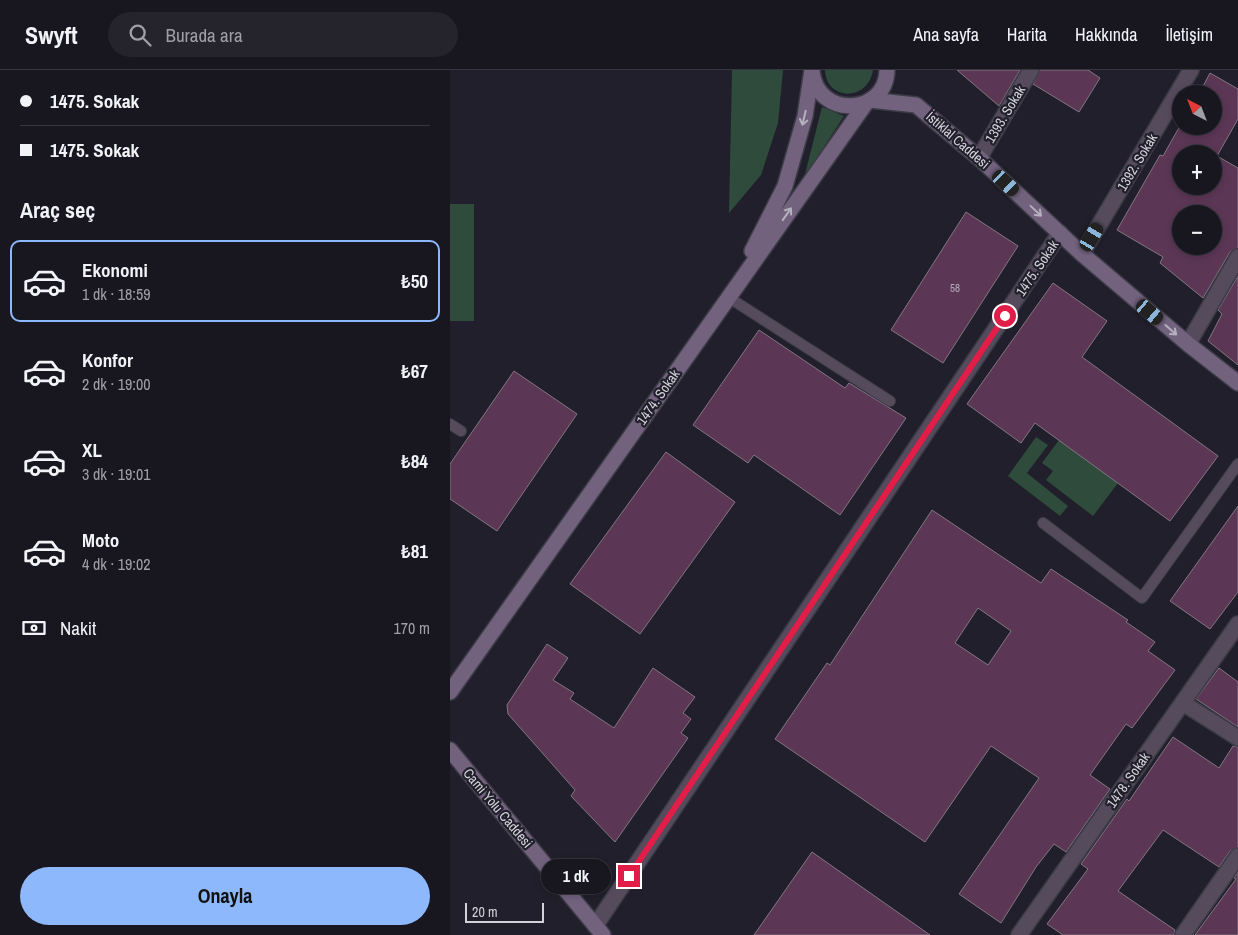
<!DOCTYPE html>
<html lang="tr">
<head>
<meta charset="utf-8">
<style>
  body { margin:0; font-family:"Archivo Narrow",sans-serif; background:#25242d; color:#f1f3f6; height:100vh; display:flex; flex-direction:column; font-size:19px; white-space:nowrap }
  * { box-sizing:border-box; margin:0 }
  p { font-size:16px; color:#9f9fa5 }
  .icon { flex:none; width:28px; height:28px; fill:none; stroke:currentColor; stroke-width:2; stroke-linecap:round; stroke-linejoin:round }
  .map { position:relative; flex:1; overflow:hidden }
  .panel { display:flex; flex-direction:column; background:#181720; width:450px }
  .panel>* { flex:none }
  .hud { display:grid; align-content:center; height:110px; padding:0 20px; background:#181720 }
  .needle { width:32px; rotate:318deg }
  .buttons { position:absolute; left:722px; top:15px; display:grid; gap:10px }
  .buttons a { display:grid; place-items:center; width:50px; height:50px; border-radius:50%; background:#181720; box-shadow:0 2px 8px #0003,0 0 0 1px #36363e; font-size:25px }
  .scale { position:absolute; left:15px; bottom:12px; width:79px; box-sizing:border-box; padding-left:5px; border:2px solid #d2d2da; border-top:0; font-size:14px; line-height:18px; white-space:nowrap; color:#d2d2da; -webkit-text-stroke:4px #201f2b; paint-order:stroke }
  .end { position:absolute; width:22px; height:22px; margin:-11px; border:6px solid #e11d48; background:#fff; box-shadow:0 0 0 2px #fff }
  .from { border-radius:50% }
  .bubble { position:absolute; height:35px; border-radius:18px; background:#181720; box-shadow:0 2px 8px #0003,0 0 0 1px #36363e; font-size:16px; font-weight:800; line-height:35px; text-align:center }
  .car { position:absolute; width:15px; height:30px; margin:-15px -8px; border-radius:6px; box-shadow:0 0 4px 1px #0007; background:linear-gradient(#222 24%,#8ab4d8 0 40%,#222 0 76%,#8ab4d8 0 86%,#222 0) }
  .hud b { display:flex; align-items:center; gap:18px; height:48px; font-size:19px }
  .hud b+b { border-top:1px solid #36363e }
  .hud i { width:12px; height:12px; background:#f1f3f6 }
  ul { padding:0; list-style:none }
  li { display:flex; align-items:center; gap:15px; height:82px; margin:0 10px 8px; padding:0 10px; border:2px solid transparent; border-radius:10px }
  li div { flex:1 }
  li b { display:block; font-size:19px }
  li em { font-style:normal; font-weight:800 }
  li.selected { border-color:#8db9fc }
  li>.icon { width:45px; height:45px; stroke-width:1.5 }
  h2 { padding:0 20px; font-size:22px; line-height:60px }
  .pay { display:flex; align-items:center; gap:12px; height:55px; padding:0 20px; font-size:19px }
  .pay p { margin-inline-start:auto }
  .button { display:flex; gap:10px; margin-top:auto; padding:10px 20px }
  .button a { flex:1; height:58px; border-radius:30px; background:#8db9fc; color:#111; font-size:20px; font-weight:800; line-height:58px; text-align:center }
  header { display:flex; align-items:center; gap:30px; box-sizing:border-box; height:70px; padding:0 25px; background:#181720; border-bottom:1px solid #36363e }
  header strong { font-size:24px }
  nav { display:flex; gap:28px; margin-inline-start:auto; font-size:18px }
  .search { width:350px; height:45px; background:#25242d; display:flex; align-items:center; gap:12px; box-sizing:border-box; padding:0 18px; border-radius:28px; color:#9f9fa5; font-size:19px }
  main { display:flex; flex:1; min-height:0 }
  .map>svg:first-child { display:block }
  .green { fill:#2e4b3c }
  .building { fill:#5b3755; stroke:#837681; fill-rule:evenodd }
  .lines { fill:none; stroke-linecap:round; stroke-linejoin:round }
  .lane-casing { stroke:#3c3c47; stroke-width:12 }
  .street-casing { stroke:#3c3c47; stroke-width:18 }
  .secondary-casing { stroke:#3c3c47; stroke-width:18 }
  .lane { stroke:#554b5d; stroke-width:10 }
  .street { stroke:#554b5d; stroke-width:15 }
  .secondary { stroke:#72627e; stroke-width:15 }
  .oneway { stroke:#b5b0be }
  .route { stroke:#e11d48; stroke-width:6 }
  .labels { text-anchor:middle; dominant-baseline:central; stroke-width:4.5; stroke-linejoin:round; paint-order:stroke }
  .number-label { font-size:11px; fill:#b4abb9 }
  .street-label { font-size:14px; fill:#d2d2da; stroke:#201f2b }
</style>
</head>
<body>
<header>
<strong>Swyft</strong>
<div class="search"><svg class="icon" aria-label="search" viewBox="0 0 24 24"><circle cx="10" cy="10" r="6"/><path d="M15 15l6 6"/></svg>Burada ara</div>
<nav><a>Ana sayfa</a><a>Harita</a><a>Hakkında</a><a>İletişim</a></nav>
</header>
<main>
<section class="panel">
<div class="hud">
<b><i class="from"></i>1475. Sokak</b>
<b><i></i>1475. Sokak</b>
</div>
<h2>Araç seç</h2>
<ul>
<li class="selected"><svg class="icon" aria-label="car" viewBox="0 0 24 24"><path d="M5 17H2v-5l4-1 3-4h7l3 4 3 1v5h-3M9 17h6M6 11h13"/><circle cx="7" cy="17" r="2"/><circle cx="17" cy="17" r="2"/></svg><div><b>Ekonomi</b><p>1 dk · 18:59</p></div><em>₺50</em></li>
<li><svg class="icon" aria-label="car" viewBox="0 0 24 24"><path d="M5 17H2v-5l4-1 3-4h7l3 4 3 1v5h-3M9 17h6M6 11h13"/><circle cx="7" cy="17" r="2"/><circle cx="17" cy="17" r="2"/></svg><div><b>Konfor</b><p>2 dk · 19:00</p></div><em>₺67</em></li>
<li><svg class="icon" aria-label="car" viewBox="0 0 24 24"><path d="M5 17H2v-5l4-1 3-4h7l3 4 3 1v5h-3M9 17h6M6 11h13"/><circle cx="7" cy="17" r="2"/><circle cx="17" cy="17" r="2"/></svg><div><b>XL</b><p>3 dk · 19:01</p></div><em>₺84</em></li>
<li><svg class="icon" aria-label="car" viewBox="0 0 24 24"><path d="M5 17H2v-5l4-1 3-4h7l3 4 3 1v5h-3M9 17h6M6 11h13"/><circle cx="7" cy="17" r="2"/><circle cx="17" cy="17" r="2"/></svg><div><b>Moto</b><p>4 dk · 19:02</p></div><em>₺81</em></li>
</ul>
<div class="pay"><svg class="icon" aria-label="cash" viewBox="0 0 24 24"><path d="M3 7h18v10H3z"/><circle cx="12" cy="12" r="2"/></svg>Nakit<p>170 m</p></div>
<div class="button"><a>Onayla</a></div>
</section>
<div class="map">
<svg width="788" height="865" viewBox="0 0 788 865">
  <rect width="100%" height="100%" fill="#201f2b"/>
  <g class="green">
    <path d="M282,0H333L328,53L311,105L279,143Z"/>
    <path d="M375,0H423C418,32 376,31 375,0Z"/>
    <path d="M372,37L394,46L354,108Z"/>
    <rect x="0" y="134" width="24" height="117"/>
    <path d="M586,367L598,375L577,403L618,436L610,446L558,406Z"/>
    <path d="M609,370L668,413L643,446L596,410L603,401L592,393Z"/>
  </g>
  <g class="building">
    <path d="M507,0H570L549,36Z"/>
    <path d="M590,0H638L650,8L629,42L583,14Z"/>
    <path d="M760,3L788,19V49L767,86L788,98V178L780,182L753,228L710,193L713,187L667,160L710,85L713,86L731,54V56H764V24H749ZM731,84H764V116H731ZM731,144H764V176H731Z"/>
    <path d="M516,142L568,176L493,293L441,260Z"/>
    <path d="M788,206V295L758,271L772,244L768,240Z"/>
    <path d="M603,213L657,251L632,287L768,386L720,451L585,353L571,373L517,334Z"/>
    <path d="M309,260L395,318L399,313L456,348L390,445L304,385L298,393L243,355Z"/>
    <path d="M64,301L127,344L47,461L0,429V394Z"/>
    <path d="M216,382L285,432L190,564L120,514Z"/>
    <path d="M788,436V522L760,559L720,531Z"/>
    <path d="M482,440L591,513L601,499L678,550L676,552L705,572L698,581L725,600L682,658L676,654L640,705L660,719L616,782L604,774L586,797L551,853L509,824L589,708L541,676L475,772L325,669L377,593L380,595ZM528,538L561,561L538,595L505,573Z"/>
    <path d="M97,574L118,588L103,610L124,623L120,629L164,658L203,598L245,627L233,643L241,649L231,663L238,668L165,772L121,726L125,720L58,644L57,635Z"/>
    <path d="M769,598L788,612V657L746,629Z"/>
    <path d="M723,667L769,698L783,676L788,677V777L780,781L769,797L713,760L668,821L725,860L724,865H613L597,854L638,799L631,794L677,729L679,731Z"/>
    <path d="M362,782L480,865H304Z"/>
    <path d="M788,802V865H745L786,809L784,808Z"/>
  </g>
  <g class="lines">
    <defs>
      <g id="lane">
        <path d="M278,227L440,331"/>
        <path d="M0,354L11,361"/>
        <path d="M593,453L692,528L788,394"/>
      </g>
      <g id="street">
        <path d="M529,88L581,0"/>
        <path d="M632,184L741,0"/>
        <path d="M738,274L788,187"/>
        <path d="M733,633L788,668"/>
        <path d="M145,856L610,163"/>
        <path d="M569,865L788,554"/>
        <path d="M733,865L788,786"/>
      </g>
      <g id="secondary">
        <path d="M362,1C367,49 436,46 437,0"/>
        <path d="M420,30L466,35L529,88L632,184L738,274L788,313"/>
        <path d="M302,181L335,116L355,46L362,0"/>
        <path d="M0,622L416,33"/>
        <path d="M0,680L153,865"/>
      </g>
    </defs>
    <use href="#lane" class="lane-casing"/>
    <use href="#street" class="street-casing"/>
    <use href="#secondary" class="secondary-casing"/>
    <use href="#lane" class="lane"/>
    <use href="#street" class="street"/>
    <use href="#secondary" class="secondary"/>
  </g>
  <defs><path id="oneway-shaft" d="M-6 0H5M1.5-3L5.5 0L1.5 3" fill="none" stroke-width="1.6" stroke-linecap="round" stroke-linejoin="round" transform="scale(1.25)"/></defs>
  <g class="oneway">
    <use href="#oneway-shaft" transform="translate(354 48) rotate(103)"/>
    <use href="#oneway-shaft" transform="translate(586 141) rotate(43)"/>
    <use href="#oneway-shaft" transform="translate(337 144) rotate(-55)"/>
    <use href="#oneway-shaft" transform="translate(721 260) rotate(41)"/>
  </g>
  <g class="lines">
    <path class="route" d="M179,806L555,246"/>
  </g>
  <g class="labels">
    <g class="number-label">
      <text x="505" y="218">58</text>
    </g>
    <g class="street-label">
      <text transform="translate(555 44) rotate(-59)">1393. Sokak</text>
      <text transform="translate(508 70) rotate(41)">İstiklal Caddesi</text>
      <text transform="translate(687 92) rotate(-59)">1392. Sokak</text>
      <text transform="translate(587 198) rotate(-56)">1475. Sokak</text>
      <text transform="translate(208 327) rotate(-55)">1474. Sokak</text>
      <text transform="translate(678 710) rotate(-55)">1478. Sokak</text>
      <text transform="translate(48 738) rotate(50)">Cami Yolu Caddesi</text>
    </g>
  </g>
</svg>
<div class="buttons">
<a><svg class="needle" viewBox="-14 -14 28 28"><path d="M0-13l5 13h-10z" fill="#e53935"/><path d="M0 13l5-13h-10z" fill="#9f9fa5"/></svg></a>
<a>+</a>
<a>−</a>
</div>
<div class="scale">20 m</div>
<i class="end from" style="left:555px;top:246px"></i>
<i class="end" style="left:179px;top:806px"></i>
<div class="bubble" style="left:91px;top:789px;width:70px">1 dk</div>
<i class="car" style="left:556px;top:113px;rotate:133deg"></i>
<i class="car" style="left:642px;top:167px;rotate:31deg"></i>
<i class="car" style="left:700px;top:242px;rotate:130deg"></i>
</div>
</main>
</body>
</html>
